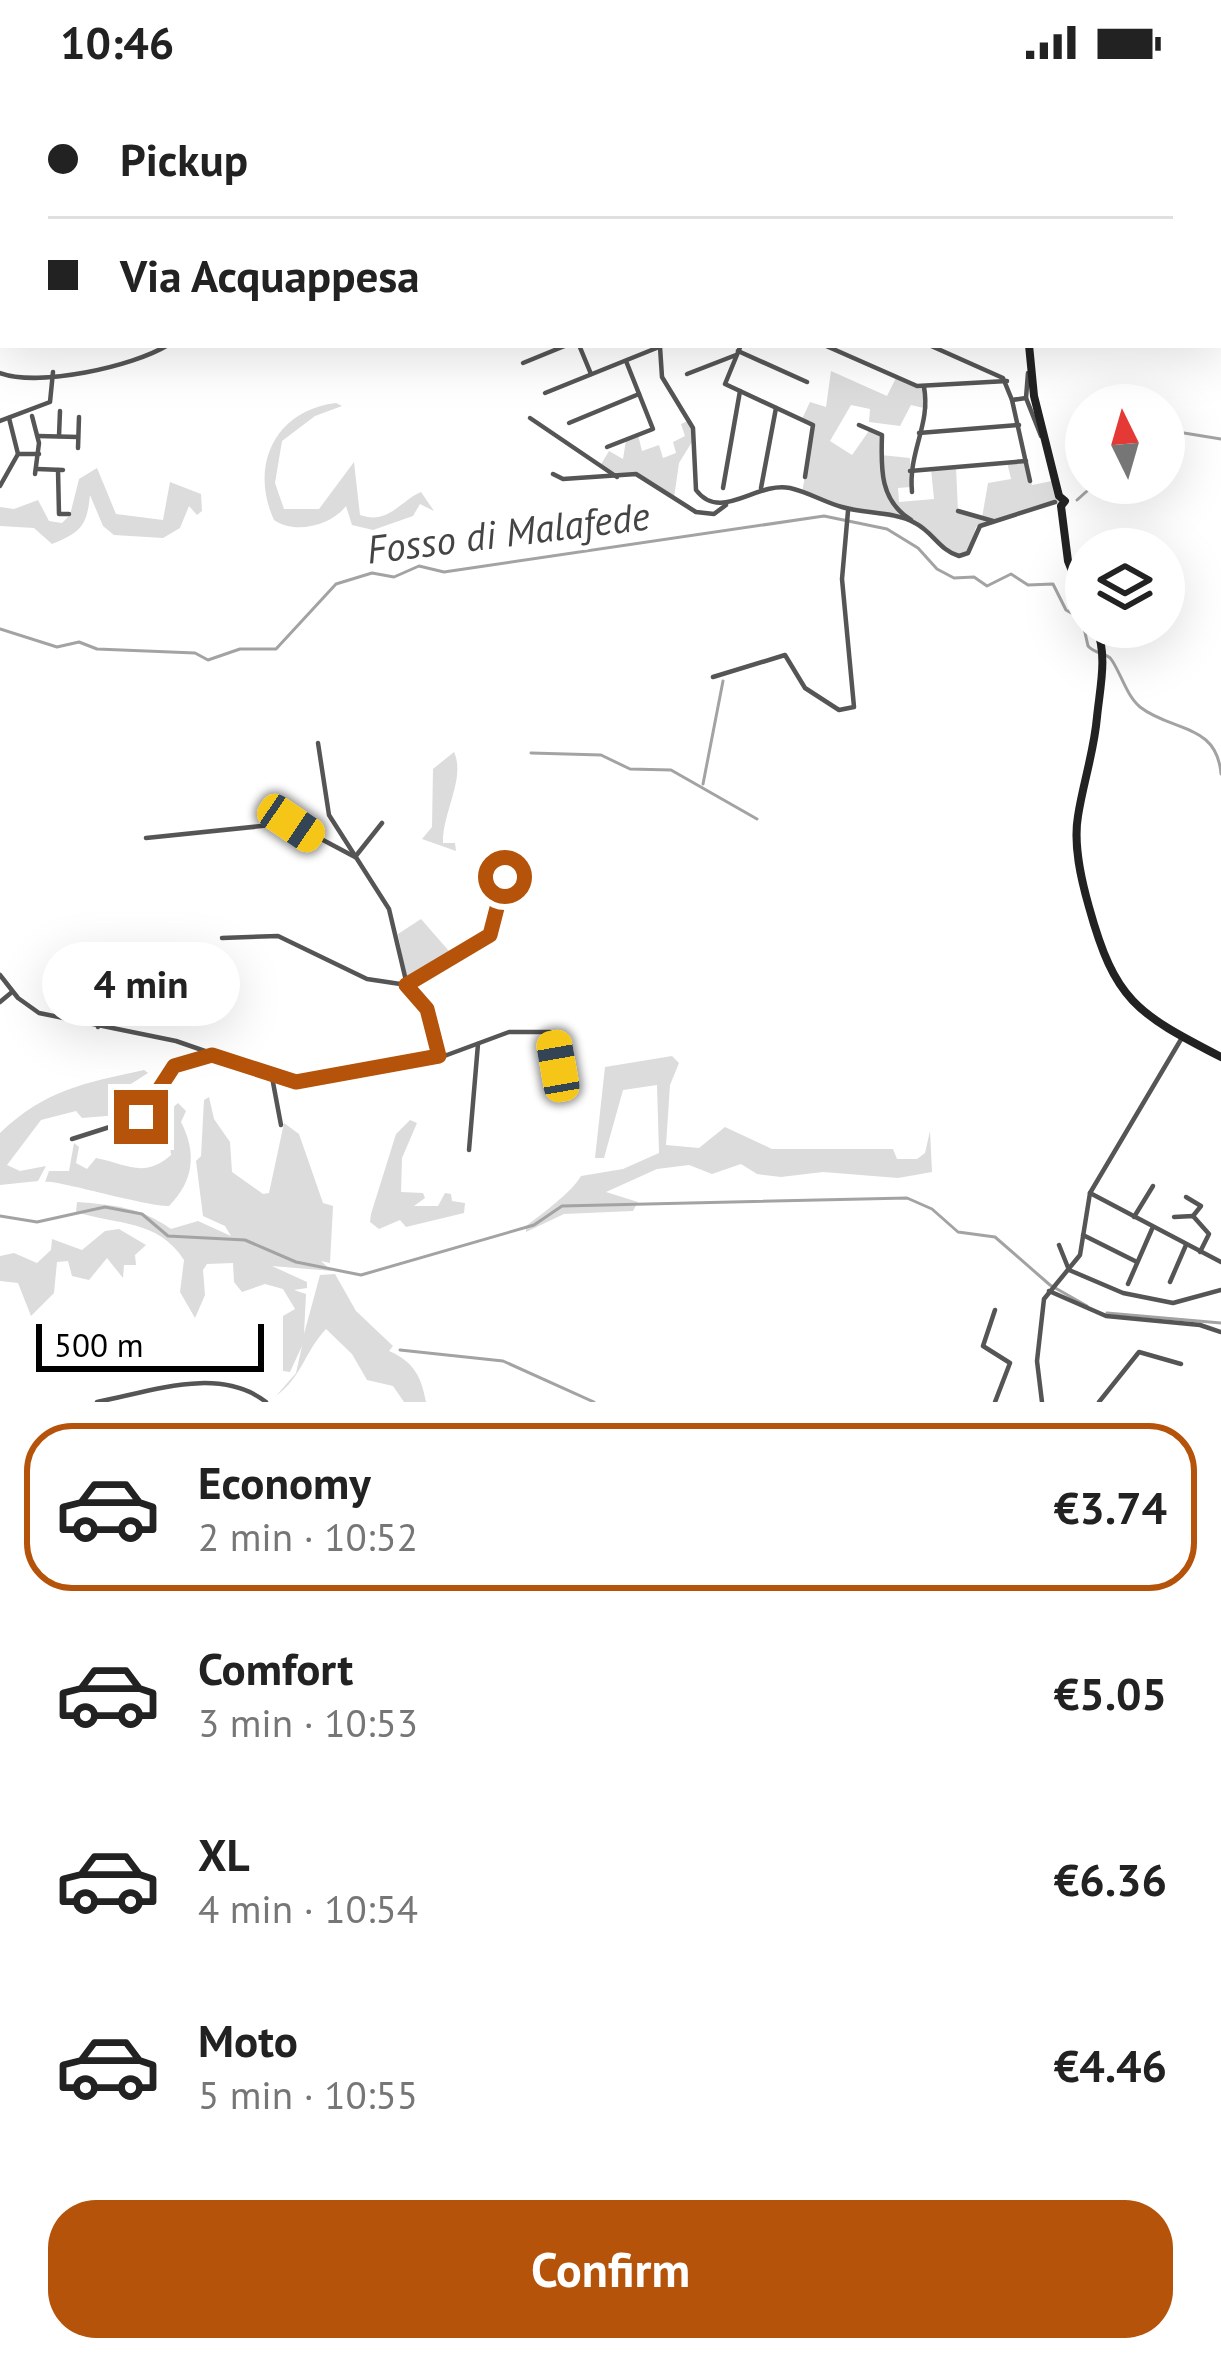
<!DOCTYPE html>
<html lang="en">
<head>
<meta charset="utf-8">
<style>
  body { margin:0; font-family:"PT Sans",sans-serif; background:#f2f2f2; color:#222; height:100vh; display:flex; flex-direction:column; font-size:45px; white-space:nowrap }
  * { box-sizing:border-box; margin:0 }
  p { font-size:39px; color:#767676 }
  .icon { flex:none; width:66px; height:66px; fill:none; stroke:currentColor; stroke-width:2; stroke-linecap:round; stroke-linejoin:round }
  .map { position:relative; height:1318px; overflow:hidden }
  .drawer { display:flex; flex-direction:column; background:#fff; flex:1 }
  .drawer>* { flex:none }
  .banner { position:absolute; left:0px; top:0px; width:1221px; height:264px; box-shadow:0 12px 48px #0002; display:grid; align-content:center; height:264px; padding:0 48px; background:#fff }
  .needle { width:78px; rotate:355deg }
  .fabs { position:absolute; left:1065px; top:300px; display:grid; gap:24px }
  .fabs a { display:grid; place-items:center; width:120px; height:120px; border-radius:50%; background:#fff; box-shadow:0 12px 48px #0002; font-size:60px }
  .scale { position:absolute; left:36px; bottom:30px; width:228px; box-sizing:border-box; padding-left:12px; border:6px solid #000; border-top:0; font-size:33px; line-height:42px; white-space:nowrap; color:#000; -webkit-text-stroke:9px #fff; paint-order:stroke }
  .end { position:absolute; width:54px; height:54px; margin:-27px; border:15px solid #b45309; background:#fff; box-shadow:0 0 0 6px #fff }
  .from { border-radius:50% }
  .bubble { position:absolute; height:84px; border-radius:42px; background:#fff; box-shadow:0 12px 48px #0002; font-size:39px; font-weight:700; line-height:84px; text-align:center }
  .car { position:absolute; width:36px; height:72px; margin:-36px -18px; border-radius:15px; box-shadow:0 0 9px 3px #0007; background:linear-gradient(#f5c518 24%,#345 0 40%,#f5c518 0 76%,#345 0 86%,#f5c518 0) }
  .banner b { display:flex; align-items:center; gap:42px; height:114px; font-size:45px }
  .banner b+b { border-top:3px solid #e0e0e0 }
  .banner i { width:30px; height:30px; background:#222 }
  ul { padding:21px 0 0; list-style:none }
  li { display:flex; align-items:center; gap:36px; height:168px; margin:0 24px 18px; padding:0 24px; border:6px solid transparent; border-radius:48px }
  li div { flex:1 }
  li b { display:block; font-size:45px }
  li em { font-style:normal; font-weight:700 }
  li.current { border-color:#b45309 }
  li>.icon { width:108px; height:108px; stroke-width:1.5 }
  .primary-button { display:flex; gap:24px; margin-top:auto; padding:24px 48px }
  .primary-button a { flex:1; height:138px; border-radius:48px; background:#b45309; color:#fff; font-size:48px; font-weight:700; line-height:138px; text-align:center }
  .status { display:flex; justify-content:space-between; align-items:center; height:84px; padding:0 60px; background:#fff; direction:ltr }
  .status svg { height:33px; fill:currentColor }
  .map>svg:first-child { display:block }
  .green { fill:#dcdcdc }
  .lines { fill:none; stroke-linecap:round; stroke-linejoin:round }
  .stream { stroke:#a3a3a3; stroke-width:3 }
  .street { stroke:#555; stroke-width:4.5 }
  .secondary { stroke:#222; stroke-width:8 }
  .route { stroke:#b45309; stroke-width:15 }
  .labels { text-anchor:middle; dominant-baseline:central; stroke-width:9; stroke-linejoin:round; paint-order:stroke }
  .water-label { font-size:39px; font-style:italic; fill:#444; stroke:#fff }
</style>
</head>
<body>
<div class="status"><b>10:46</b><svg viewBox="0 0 49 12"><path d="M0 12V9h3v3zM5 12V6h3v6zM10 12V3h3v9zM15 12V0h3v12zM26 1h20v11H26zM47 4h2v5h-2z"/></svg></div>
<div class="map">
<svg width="1221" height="1318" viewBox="0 0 1221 1318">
  <rect width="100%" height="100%" fill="#fff"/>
  <g class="green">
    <path d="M831,287L887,312L896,294L924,303L928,325L911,321L900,342L869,338L870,325L851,321L830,357L852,371L871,344L881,349V371L910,374L911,403L898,404L899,418L934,415L931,385L956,383L958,427L982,434L988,399L1011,395L1007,378L1026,377L1032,401L1057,396L1065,415L1058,422L1055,419L976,443L968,469L954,471L916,439L849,425L802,408L814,346L802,335L810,318L826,323Z"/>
    <path d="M336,319L342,322L315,332L282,357L275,399L284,425H319L354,378L360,431C388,441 400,417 421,408L434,427L420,420L413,432L373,446L352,441L346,422C332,441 295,451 274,436C249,382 275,326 336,319Z"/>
    <path d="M690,336L695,353L679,379L674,414L637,390L617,393L600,382L609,367L623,375L626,356L638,351L642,367L659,361L663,374L676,369L673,358L685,352L681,340Z"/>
    <path d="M97,384L116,430L163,436L170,398L201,410L202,427L197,431L189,422L180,444L163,454L114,451L103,442L90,411C87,442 81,448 52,460L34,444L0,442V423L14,425L38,416L49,437L62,439L70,431L79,395Z"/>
    <path d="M454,668C466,694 442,729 443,759H455L456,767L422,755L432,743L433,685Z"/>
    <path d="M421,835L455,874L407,897L398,850Z"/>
    <path d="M672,972L679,979L670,1001L666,1061L699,1064L725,1043L772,1065H893L897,1075H917L925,1069L930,1047L932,1088L898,1094L823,1088L781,1093L757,1090L741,1080L712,1090L689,1081L657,1085L606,1108L638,1118L633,1127L564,1130L526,1148V1142C542,1130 572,1108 581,1092L623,1085L659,1069L657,1001L623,1006L604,1074H595L605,983Z"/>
    <path d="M144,986L148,989L123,1005L131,1030L82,1034L76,1027L41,1036L7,1081L20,1087L46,1082L38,1097L0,1101V1049C45,1006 84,999 144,986Z"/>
    <path d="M209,1013L214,1035L230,1058L232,1088L263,1110L269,1109L284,1039L299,1050L323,1119L333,1122L330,1179L321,1177L332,1187L272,1182L307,1198V1204L294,1206L306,1210L304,1250L320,1191L335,1190L356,1227L393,1262L389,1267C414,1278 421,1292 426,1318H404L393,1302L367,1296L352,1270L326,1245C305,1267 302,1293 276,1312L296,1289L302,1262L290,1288L283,1287V1232L295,1225L283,1205L265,1200L242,1208L234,1198L233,1179L207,1180L203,1186L205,1211L195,1234L180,1208L184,1176C158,1135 116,1141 76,1128L77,1118C114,1121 140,1123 171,1145L198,1137L231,1152L225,1142L203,1132L196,1077L201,1072L204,1016Z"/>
    <path d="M178,1019L186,1027L181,1038C197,1069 194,1097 169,1122C143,1122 54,1095 45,1098L49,1087H69L74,1059L79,1063L76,1079L87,1085L96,1074C127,1080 144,1095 171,1071L167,1029Z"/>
    <path d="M410,1036L417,1039L402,1074L401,1108L423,1109L425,1114L414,1122H438L445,1109L451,1110L452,1117L465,1119L464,1129L406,1143L400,1136L379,1145L370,1138L371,1130L396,1050Z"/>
    <path d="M119,1145L146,1161L135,1171L136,1181H124L123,1194L107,1174L89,1196L72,1192L68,1177L57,1178L54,1209L31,1232L18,1199L0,1197V1172L14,1169L37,1179L51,1166L52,1155L82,1166L105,1147Z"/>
  </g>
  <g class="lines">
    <g class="stream">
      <path d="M427,0L432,3"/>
      <path d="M393,3L394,0"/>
      <path d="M441,3L443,0"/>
      <path d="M0,20L3,22"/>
      <path d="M0,103H3"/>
      <path d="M1164,358L1184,349L1221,355"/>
      <path d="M1077,416L1096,399"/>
      <path d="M0,545L57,563L79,558L97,565L195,569L208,576L240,565H276L336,500L372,489L394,493L419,482L444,488L824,432L887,445L918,464L937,485L954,494L974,493L987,502L1011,490L1028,501L1053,500L1066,526L1082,535L1088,562C1095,570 1107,569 1111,575C1121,589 1126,611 1140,623C1172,648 1217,639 1221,690"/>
      <path d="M531,669L601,671L630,685L671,686L757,735"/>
      <path d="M703,700L723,597"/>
      <path d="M0,1132L37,1138L105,1123L142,1130L168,1152L245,1156L296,1178L361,1191L534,1141L562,1122L907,1114L932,1125L958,1148L995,1153L1050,1201L1087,1222"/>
      <path d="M1107,1229L1221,1239"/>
      <path d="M400,1266L503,1277L594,1318"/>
    </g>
    <g class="street">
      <path d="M579,261L591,290"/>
      <path d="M741,261L725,300L813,341L805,393"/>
      <path d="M824,261L917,302L1007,297"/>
      <path d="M929,261L1003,294L1012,316L1026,314"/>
      <path d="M660,263L662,293L693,344L696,406C721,439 756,397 790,404C808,408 824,418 842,423C865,430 894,427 915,439C933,448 939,466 959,472L968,469L980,442L1055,418"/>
      <path d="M738,267L807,298"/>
      <path d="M523,279L567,261"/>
      <path d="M0,289C39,303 132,283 168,261"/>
      <path d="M1028,289L1026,314L1041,352"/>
      <path d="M687,290L736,271"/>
      <path d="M545,309L664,261"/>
      <path d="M1012,316L1030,397"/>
      <path d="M32,332L39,359L35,390"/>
      <path d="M530,334L617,393"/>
      <path d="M0,337L50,318L53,288"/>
      <path d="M569,339L639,310"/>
      <path d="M859,341L882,351C881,383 879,416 911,436"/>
      <path d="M919,349L1019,341"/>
      <path d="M38,352L78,353"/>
      <path d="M59,352L60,327"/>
      <path d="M607,363L653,345L626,277"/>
      <path d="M78,364L79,333"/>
      <path d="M18,370H39"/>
      <path d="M37,385L63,386"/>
      <path d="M58,386L59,430H69"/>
      <path d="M910,387L1026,377"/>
      <path d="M553,390L563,395L636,390L696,428L714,430L726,421"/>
      <path d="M0,402L18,370L9,334"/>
      <path d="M723,404L740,307"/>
      <path d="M761,404L776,324"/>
      <path d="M912,408C908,367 931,341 924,303"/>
      <path d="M958,427L993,437"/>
      <path d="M713,593L785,571L805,604L839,626L854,623L842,495L848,427"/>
      <path d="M318,659L329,731L389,825L407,901L427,925L439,972"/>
      <path d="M146,754L291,739L355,773L382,739"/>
      <path d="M222,854L278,852L367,895L407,901L490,851L505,793"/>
      <path d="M0,891L18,914L39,929L176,957L292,997L447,971L509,948H550L562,1008"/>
      <path d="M0,918L12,908"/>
      <path d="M98,943L112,890"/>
      <path d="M272,993L281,1041"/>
      <path d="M72,1055L141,1033L174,982L212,971"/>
      <path d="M469,1066L478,960"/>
      <path d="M1090,1109L1221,1178"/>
      <path d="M1186,1113L1201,1122L1193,1132"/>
      <path d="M1134,1133L1153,1102"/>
      <path d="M1174,1133L1193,1132L1209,1150L1200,1168"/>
      <path d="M1083,1151L1137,1178"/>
      <path d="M1059,1161L1069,1186L1123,1209L1173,1219L1221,1206"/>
      <path d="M1170,1198L1186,1161"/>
      <path d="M1128,1200L1152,1145"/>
      <path d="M1049,1207L1106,1232L1200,1241L1221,1248"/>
      <path d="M995,1226L983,1262L1010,1279L995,1318"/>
      <path d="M97,1318C150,1308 219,1281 266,1318"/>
      <path d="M1042,1318L1037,1277L1044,1215L1080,1171L1090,1109L1183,952"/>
      <path d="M1099,1318L1139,1268L1181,1280"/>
    </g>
    <g class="secondary">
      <path d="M934,0L936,3"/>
      <path d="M1029,261L1034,312L1059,412L1065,417L1061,422L1068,477L1086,522"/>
      <path d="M1096,543C1108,571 1100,603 1097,633C1094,668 1083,699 1078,732C1073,761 1081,795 1089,823C1115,917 1136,929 1221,973"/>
    </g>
  </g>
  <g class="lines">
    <path class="route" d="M141,1033L174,982L212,971L296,998L439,972L427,925L406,901L490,851L505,793"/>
  </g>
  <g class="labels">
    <g class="water-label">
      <text transform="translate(508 448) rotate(-7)">Fosso di Malafede</text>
    </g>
  </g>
</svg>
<div class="fabs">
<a><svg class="needle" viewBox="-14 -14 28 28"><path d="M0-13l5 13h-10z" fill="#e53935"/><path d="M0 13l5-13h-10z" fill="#767676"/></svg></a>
<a><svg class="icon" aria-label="layers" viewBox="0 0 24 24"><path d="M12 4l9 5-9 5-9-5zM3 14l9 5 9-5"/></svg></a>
</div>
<div class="scale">500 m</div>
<i class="end from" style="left:505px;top:793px"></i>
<i class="end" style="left:141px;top:1033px"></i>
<div class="bubble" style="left:42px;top:858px;width:198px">4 min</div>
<i class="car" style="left:291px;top:739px;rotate:124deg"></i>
<i class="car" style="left:558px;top:982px;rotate:350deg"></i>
<div class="banner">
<b><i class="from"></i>Pickup</b>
<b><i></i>Via Acquappesa</b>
</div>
</div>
<section class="drawer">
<ul>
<li class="current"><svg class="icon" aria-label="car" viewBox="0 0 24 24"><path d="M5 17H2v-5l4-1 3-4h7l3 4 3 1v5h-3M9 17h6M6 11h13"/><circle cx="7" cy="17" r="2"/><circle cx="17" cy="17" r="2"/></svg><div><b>Economy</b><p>2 min · 10:52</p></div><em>€3.74</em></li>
<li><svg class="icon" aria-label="car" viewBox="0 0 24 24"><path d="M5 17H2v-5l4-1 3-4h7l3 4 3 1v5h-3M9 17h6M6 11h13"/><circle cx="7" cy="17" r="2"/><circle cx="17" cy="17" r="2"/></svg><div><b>Comfort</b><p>3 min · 10:53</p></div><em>€5.05</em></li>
<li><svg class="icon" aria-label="car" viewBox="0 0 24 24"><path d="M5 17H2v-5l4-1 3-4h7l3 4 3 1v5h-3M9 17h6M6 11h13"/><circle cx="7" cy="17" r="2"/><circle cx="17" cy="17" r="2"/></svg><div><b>XL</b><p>4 min · 10:54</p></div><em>€6.36</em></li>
<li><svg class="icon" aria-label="car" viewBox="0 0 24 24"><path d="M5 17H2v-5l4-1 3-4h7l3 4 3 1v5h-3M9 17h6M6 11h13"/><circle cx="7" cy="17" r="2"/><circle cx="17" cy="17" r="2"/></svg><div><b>Moto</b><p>5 min · 10:55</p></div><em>€4.46</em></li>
</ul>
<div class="primary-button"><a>Confirm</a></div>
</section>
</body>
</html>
